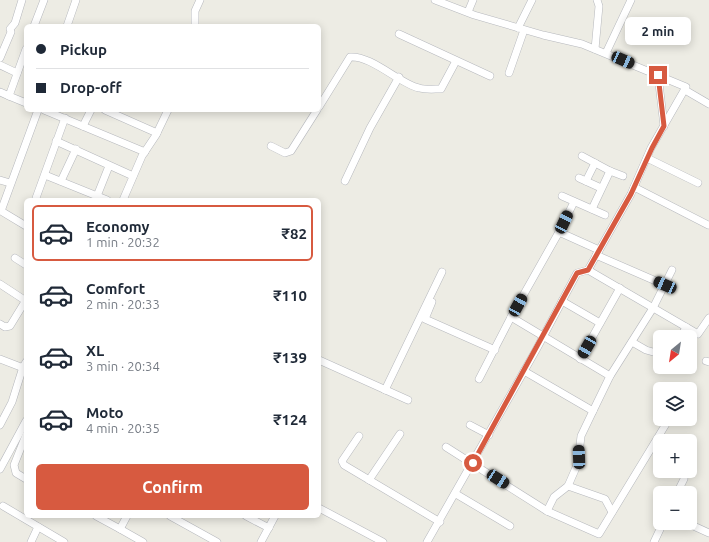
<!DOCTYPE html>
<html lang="en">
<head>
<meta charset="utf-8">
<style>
  body { margin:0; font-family:Ubuntu,sans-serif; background:#f6f6f7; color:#1f2937; height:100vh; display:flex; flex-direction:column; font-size:15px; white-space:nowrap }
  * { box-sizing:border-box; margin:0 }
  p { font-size:13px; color:#747a83 }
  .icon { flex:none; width:22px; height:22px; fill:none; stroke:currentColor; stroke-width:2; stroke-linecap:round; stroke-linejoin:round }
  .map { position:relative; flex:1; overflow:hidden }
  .details { position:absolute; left:24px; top:198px; width:297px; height:320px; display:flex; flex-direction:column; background:#fff; border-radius:6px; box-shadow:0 2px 10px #0003 }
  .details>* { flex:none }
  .guide { position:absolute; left:24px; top:24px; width:297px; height:88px; border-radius:6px; box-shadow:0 2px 10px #0003; display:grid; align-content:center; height:88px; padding:0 12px; background:#fff }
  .needle { width:26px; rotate:210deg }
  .controls { position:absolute; left:653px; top:330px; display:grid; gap:8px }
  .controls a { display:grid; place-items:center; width:44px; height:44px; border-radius:6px; background:#fff; box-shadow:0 2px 10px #0003; font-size:20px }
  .end { position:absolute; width:18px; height:18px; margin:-9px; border:5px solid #d75a40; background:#fff; box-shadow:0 0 0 2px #fff }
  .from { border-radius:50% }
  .bubble { position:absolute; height:28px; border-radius:6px; background:#fff; box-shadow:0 2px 10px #0003; font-size:13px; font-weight:700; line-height:28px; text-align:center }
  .car { position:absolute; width:12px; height:24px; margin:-12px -6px; border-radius:5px; box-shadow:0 0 3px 1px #0007; background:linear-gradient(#222 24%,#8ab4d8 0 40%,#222 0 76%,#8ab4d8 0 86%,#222 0) }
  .guide b { display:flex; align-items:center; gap:14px; height:38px; font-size:15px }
  .guide b+b { border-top:1px solid #e0e1e3 }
  .guide i { width:10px; height:10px; background:#1f2937 }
  ul { padding:7px 0 0; list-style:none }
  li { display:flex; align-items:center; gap:12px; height:56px; margin:0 8px 6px; padding:0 4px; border:2px solid transparent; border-radius:6px }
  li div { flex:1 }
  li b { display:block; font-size:15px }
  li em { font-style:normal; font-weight:700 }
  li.on { border-color:#d75a40 }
  li>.icon { width:36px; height:36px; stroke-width:1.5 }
  .primary-button { display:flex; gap:8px; margin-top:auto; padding:8px 12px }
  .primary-button a { flex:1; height:46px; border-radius:6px; background:#d75a40; color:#fff; font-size:16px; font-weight:700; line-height:46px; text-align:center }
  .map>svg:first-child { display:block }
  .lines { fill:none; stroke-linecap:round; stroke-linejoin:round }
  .minor-casing { stroke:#b6b8bd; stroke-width:8 }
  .minor { stroke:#fff; stroke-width:7 }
  .route { stroke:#d75a40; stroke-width:5 }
</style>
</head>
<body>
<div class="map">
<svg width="709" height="542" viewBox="0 0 709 542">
  <rect width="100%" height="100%" fill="#edece4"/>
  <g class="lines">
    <defs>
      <g id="minor">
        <path d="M435,0L474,15L543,35L582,44L686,87L651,148L631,194L588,270"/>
        <path d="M468,12L473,0"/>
        <path d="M34,26L44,0"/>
        <path d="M67,26L76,0"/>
        <path d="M195,26V11L200,0"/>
        <path d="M518,28L532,0"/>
        <path d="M399,34L490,76"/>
        <path d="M595,49L599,6L597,0"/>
        <path d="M606,53L631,0"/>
        <path d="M0,58L11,32L10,29L15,23L22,0"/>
        <path d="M0,65L17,73"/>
        <path d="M509,73L524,30"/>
        <path d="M658,75L664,126"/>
        <path d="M685,90L709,104"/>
        <path d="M0,92L9,96L26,49"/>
        <path d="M9,96L26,103"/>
        <path d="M319,107L350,57C371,55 400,84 419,88C426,90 434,89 441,89L456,61"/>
        <path d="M44,110L145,152"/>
        <path d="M105,110L157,133"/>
        <path d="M83,126L91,110"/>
        <path d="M56,141L133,176"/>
        <path d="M271,146L285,153L291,151L317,110"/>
        <path d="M582,156L610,171L623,176"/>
        <path d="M647,158L698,183"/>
        <path d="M45,175L107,200"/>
        <path d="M579,178L601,188"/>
        <path d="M0,180L10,183"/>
        <path d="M61,181L76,149"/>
        <path d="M345,181L370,128L399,77"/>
        <path d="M586,181L595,163"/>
        <path d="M634,187L708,225"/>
        <path d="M97,196L109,166"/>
        <path d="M562,196L605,215"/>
        <path d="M36,198L65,118"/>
        <path d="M123,200L142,156L156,135L168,110"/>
        <path d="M592,209L610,171"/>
        <path d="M26,226L1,211L38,110"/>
        <path d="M559,232L599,250"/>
        <path d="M596,255L665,285"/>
        <path d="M15,258L26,265"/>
        <path d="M0,284L26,301"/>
        <path d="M562,301L600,323"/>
        <path d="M432,302L425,319L495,350"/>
        <path d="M511,317L610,376"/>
        <path d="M0,324L5,327L10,326L26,300"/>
        <path d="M681,337L686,327"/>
        <path d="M632,342L646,350L660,354"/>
        <path d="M0,359L26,369"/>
        <path d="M580,359L620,288"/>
        <path d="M319,360L408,400"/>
        <path d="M706,361L709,362"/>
        <path d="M524,371L593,411L610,376L653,308L672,270"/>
        <path d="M479,379L511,317L559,232L574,202"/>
        <path d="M385,390L442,272"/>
        <path d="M0,425L12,402L23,367L26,362"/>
        <path d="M470,425L489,435"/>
        <path d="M26,435L14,465L16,473L26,479"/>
        <path d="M359,436L342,461L344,465L440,522"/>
        <path d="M446,447L547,511L599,534L669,419"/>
        <path d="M0,469L26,421"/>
        <path d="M369,480L400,434"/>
        <path d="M568,486L605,499L612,512"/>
        <path d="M677,493L684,479"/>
        <path d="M456,494L510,526"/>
        <path d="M3,506L64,542"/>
        <path d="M319,508L383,542"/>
        <path d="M547,511L554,497L568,486L578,463L581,436L593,411"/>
        <path d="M96,516L120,529"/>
        <path d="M127,516L120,529L143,542"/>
        <path d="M170,516L217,542"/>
        <path d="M246,516L269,528"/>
        <path d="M687,523L709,533"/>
        <path d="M31,542L38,527"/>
        <path d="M261,542L275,516"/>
        <path d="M427,542L536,350L577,273L588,270L698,334L709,318"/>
        <path d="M654,542L663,523"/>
      </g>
    </defs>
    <use href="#minor" class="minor-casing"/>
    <use href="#minor" class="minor"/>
  </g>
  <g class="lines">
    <path class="route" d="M473,463L577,273L588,270L631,194L652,148L664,126L658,75"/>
  </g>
</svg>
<div class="controls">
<a><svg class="needle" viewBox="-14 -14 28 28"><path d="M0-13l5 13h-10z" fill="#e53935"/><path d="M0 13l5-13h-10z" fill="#747a83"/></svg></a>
<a><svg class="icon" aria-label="layers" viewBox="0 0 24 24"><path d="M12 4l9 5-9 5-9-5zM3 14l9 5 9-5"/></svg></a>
<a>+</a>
<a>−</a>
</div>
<i class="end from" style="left:473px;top:463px"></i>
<i class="end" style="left:658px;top:75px"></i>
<div class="bubble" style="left:625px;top:17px;width:66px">2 min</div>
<i class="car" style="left:623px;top:60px;rotate:114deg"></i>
<i class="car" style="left:564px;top:222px;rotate:26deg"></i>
<i class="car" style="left:665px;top:285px;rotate:294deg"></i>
<i class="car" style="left:518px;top:305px;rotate:29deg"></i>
<i class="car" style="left:587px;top:347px;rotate:210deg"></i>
<i class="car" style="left:579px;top:457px;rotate:358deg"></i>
<i class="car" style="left:498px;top:479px;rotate:123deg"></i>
<div class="guide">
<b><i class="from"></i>Pickup</b>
<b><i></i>Drop-off</b>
</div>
<section class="details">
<ul>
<li class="on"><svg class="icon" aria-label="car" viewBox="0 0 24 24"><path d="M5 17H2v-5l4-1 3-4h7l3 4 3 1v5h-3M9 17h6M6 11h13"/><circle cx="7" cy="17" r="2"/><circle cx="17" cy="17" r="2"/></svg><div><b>Economy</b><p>1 min · 20:32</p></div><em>₹82</em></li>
<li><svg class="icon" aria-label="car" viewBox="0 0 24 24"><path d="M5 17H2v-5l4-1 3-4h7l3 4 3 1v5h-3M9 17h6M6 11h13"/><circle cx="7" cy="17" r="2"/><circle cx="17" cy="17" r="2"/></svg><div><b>Comfort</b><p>2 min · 20:33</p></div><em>₹110</em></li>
<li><svg class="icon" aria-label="car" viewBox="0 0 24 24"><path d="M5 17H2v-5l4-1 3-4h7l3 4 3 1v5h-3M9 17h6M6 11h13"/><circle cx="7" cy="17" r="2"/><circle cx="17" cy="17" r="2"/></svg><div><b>XL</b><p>3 min · 20:34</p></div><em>₹139</em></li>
<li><svg class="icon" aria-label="car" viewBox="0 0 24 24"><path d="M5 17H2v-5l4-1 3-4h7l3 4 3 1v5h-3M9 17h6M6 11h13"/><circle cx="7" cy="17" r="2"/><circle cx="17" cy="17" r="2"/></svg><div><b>Moto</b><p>4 min · 20:35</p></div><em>₹124</em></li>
</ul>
<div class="primary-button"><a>Confirm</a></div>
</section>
</div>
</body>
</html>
